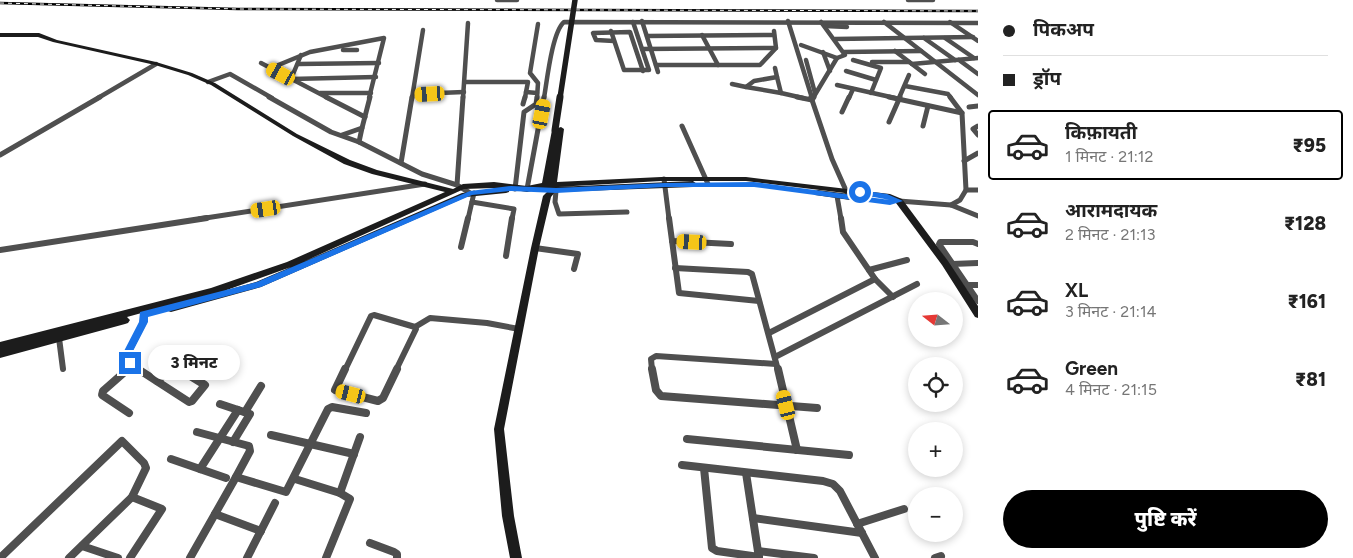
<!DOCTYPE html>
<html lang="hi">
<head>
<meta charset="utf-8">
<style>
  body { margin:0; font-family:Figtree,"Noto Sans Devanagari",sans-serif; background:#f2f2f2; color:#222; height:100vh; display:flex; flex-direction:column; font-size:19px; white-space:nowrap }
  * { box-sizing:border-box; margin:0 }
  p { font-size:16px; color:#767676 }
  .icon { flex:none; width:28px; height:28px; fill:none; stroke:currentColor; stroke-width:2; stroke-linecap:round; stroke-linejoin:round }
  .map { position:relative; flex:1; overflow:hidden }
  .sheet { display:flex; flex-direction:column; background:#fff; width:375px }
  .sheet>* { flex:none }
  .top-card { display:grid; align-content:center; height:110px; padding:0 25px; background:#fff }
  .needle { width:32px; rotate:287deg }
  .controls { position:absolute; left:908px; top:292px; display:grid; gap:10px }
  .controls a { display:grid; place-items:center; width:55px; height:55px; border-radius:50%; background:#fff; box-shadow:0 2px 8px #0003; font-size:25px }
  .end { position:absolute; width:22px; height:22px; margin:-11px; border:6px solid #1a73e8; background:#fff; box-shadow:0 0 0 2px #fff }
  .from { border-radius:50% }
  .bubble { position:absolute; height:35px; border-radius:18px; background:#fff; box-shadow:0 2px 8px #0003; font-size:16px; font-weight:800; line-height:35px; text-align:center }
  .car { position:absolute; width:15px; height:30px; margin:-15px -8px; border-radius:6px; box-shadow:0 0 4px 1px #0007; background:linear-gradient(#f5c518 24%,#345 0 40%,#f5c518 0 76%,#345 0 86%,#f5c518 0) }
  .top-card b { display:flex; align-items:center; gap:18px; height:48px; font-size:19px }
  .top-card b+b { border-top:1px solid #e0e0e0 }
  .top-card i { width:12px; height:12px; background:#222 }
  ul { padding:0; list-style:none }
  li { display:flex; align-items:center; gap:15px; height:70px; margin:0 10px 8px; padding:0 15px; border:2px solid transparent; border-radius:5px }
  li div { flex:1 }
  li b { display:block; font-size:19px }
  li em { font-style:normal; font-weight:800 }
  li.on { border-color:#000 }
  li>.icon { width:45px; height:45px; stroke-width:1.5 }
  .primary-button { display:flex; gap:10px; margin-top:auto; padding:10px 25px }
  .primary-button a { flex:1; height:58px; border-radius:30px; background:#000; color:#fff; font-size:20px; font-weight:800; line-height:58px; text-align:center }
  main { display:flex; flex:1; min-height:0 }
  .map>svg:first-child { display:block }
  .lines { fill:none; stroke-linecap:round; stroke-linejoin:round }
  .street-far3 { stroke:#4f4f4f; stroke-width:4.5 }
  .street-far2 { stroke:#4f4f4f; stroke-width:5 }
  .street-far1 { stroke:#4f4f4f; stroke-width:6 }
  .street { stroke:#4f4f4f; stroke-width:8 }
  .secondary { fill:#1c1c1c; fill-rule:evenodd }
  .rail-casing { stroke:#000; stroke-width:2.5 }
  .rail { stroke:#fff; stroke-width:1; stroke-dasharray:4; stroke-linecap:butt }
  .secondary-bridge-far1 { stroke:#1c1c1c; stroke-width:5.5 }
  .secondary-bridge { stroke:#1c1c1c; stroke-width:7 }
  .route { fill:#1a73e8 }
</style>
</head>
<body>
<main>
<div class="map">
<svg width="978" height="558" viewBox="0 0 978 558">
  <rect width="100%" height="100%" fill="#fff"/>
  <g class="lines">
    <g class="street-far3">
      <path d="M497,0H517"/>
      <path d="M908,0H933"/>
      <path d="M642,21L658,72"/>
      <path d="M788,21L812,98"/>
      <path d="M884,22L978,95"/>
      <path d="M950,22L978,41"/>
      <path d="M825,26L847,27"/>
      <path d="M611,31L624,70H649L633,22"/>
      <path d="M702,35L718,65"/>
      <path d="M647,36L774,35"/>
      <path d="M924,38L955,60"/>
      <path d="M945,38L974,58"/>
      <path d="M835,39L973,37"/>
      <path d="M614,41L596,40L593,33L630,32L643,71"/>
      <path d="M801,45L837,58"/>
      <path d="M642,49L776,48"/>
      <path d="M343,50H357"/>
      <path d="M895,51L925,74"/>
      <path d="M823,52L830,71"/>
      <path d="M844,52L921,51"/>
      <path d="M301,55L291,79L376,77"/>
      <path d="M806,60L815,93"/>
      <path d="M853,60L881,68L871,93"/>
      <path d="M959,60L978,74"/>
      <path d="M872,62H909"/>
      <path d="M261,63L328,98"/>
      <path d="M298,64L379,63"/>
      <path d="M912,64L978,58"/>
      <path d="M656,65H760L776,48L774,31"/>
      <path d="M271,68L310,52L384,38L369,98"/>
      <path d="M846,71L876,80"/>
      <path d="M208,82L230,74L272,98"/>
      <path d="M465,82H528L526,92L537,93"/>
      <path d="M732,84L746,87L754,81L777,77L775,68"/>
      <path d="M837,85L895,98"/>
      <path d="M905,86L948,94L951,98"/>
      <path d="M746,87L781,93L777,77"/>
      <path d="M320,93H371"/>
      <path d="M781,93L803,98"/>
      <path d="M414,94L464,92"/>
      <path d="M98,98L156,64"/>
      <path d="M412,98L423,30"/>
      <path d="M463,98L468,23"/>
      <path d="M525,98L526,92"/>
      <path d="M537,98L538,83L530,73L538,24"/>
      <path d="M544,98C547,81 552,32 564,22L978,23"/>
      <path d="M813,98L837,58L845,55L821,22"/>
      <path d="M849,98L853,89"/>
      <path d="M899,98L909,75"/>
    </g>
    <g class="street-far2">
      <path d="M269,97L331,132L359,142L422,174L457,185"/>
      <path d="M326,97L365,117"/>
      <path d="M463,97L457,185L470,193"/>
      <path d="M797,97L812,100L814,97"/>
      <path d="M811,97L832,159L848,195"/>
      <path d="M889,97L962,113"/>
      <path d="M523,104L525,97"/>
      <path d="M969,107L978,106"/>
      <path d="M842,112L849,97"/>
      <path d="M889,122L900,97"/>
      <path d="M682,126L708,184"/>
      <path d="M923,126L928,106"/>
      <path d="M978,126L973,129L978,135"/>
      <path d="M362,128L370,97"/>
      <path d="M342,135L362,128L359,142"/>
      <path d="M0,155L100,97"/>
      <path d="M964,161L978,153"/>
      <path d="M401,163L412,97"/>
      <path d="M664,179L669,219"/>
      <path d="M515,189L524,112L536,104L537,97"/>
      <path d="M527,189L544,97"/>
      <path d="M966,190H978"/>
      <path d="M556,191L555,202L559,214L627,212"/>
      <path d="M837,196L841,219"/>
      <path d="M899,201L951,205L960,200L966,190L962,113L950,97"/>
      <path d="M472,202L514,209L512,219"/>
      <path d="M951,205L978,216"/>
      <path d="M199,219L425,184"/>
      <path d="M468,219L474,193"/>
    </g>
    <g class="street-far1">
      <path d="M669,218L679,293L759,301"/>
      <path d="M672,241L731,244"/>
      <path d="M978,244L973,242H940L939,244L978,301"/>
      <path d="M461,247L468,218"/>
      <path d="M535,248L578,254L574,269"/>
      <path d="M0,250L207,218"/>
      <path d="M506,256L512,218"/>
      <path d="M952,264L978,263"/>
      <path d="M675,268L748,272L752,274L778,370"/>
      <path d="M869,270L907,260"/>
      <path d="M875,279L893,297"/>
      <path d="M967,285H978"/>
      <path d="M415,327L430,318L487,323L519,329"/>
      <path d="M769,333L875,279L843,232L841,218"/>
      <path d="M59,338L63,369"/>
      <path d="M775,357L917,284"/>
      <path d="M126,370L132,365"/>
      <path d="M140,370L132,365L128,353L144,322L143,315"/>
      <path d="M169,370L176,367L181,370"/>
      <path d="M345,370L371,316L374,315L415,327"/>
      <path d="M396,370L416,329L415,327"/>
      <path d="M652,370L651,359L656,356L776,364"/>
    </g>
    <g class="street">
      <path d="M128,369L103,391L102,395L129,413"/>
      <path d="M138,369L189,402L192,401L205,385L179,369"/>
      <path d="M345,369L335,390L378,401L383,398L397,369"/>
      <path d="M652,369L656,390L661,396L817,408"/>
      <path d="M778,369L797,450"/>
      <path d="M157,381L171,369"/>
      <path d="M220,404L250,414L233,442"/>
      <path d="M245,412L261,386"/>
      <path d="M197,432L249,446L250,451L236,477"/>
      <path d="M271,435L354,454"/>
      <path d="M687,439L849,455"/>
      <path d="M171,459L226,478"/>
      <path d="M682,465L823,481L833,484L840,491L875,558"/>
      <path d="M704,468L712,548L717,551L759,557"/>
      <path d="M200,469L238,410"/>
      <path d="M746,473L759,558"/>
      <path d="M295,479L340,493L350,499L326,558"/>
      <path d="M340,493L360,437"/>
      <path d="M215,514L261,531"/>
      <path d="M753,518L862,533"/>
      <path d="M857,524L904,509"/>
      <path d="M370,543L394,552L397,554V558"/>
      <path d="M82,546L118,558"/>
      <path d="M758,551L814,558"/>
      <path d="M0,558L122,441L144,463L146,468L132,497L69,558"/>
      <path d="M130,558L162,509L132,497"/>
      <path d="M190,558L236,477L286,492L328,409L332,407L366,413"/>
      <path d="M247,558L275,503"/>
      <path d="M935,558L941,556"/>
    </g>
    <g class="secondary">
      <path d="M0,33H39L57,40L156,62L192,73L215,83L297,134L350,160L377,170L453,189L463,184L494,182L527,186L542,183L552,130L561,127L564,129L557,182L661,177H746L890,194L902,199L948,261L978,306V318L975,317L942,265L896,203L886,198L746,181H661L556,187L693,181L697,184L693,187L555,192L551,197L539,248L504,429L514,516L522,558H510L502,516L494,429L531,248L543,196L547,192L542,191L541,189L527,192L509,189V192L506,193L466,197L261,287L171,312L168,311L167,306L127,317L130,320L128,323L125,324L0,358V342L211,288L287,262L445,192L372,174L344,164L293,136L211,85L188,75L155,65L53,42L38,37H0ZM494,188H500L462,193L303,262L464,189ZM291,267L256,282L224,291Z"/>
      <path d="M818,190L857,195L861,198L857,201L815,195L814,193L815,191Z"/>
    </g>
    <defs>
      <path id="rail" d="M0,3L238,9L978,11"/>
    </defs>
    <use href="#rail" class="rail-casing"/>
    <use href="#rail" class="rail"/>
    <path class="secondary-bridge-far1" d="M560,98L575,0"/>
    <path class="secondary-bridge" d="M555,130L560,97"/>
  </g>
  <path class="route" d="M754,182L890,200L858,194V191L860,190L887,194L903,201L890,205L754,187H665L556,193L511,191L472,195L261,287L148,317V322L132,353L135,363L130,367L127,366L123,353L139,322L140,312L257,282L470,191L511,186L556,188L665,183Z"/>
</svg>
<div class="controls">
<a><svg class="needle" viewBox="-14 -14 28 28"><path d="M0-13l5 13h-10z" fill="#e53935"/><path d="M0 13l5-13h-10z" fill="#767676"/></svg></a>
<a><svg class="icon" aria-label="locate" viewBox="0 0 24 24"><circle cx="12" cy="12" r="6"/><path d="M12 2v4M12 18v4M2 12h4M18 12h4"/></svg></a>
<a>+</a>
<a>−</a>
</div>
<i class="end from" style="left:860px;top:192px"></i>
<i class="end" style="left:130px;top:363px"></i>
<div class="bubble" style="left:148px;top:345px;width:92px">3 मिनट</div>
<i class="car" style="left:281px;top:74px;rotate:298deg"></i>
<i class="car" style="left:430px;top:94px;rotate:267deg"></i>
<i class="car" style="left:542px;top:114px;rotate:11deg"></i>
<i class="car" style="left:266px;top:209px;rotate:261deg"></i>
<i class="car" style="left:692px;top:242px;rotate:273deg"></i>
<i class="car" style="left:351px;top:394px;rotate:284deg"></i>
<i class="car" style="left:786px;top:405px;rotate:346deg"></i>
</div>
<section class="sheet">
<div class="top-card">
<b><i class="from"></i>पिकअप</b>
<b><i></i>ड्रॉप</b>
</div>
<ul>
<li class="on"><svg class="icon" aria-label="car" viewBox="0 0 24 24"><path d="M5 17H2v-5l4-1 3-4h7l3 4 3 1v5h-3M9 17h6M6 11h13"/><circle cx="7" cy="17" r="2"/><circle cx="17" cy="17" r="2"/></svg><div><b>किफ़ायती</b><p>1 मिनट · 21:12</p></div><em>₹95</em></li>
<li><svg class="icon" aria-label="car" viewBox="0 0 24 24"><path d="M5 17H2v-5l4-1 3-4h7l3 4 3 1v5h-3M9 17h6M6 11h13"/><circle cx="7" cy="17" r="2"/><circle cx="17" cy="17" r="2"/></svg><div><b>आरामदायक</b><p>2 मिनट · 21:13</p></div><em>₹128</em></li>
<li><svg class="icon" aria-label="car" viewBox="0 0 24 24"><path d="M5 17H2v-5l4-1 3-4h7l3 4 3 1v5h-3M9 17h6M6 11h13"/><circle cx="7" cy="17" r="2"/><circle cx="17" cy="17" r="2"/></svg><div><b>XL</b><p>3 मिनट · 21:14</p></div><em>₹161</em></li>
<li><svg class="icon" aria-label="car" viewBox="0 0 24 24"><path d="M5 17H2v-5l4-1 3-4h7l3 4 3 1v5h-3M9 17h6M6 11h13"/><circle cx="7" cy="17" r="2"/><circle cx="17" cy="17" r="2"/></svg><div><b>Green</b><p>4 मिनट · 21:15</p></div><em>₹81</em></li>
</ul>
<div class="primary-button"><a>पुष्टि करें</a></div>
</section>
</main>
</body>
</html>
